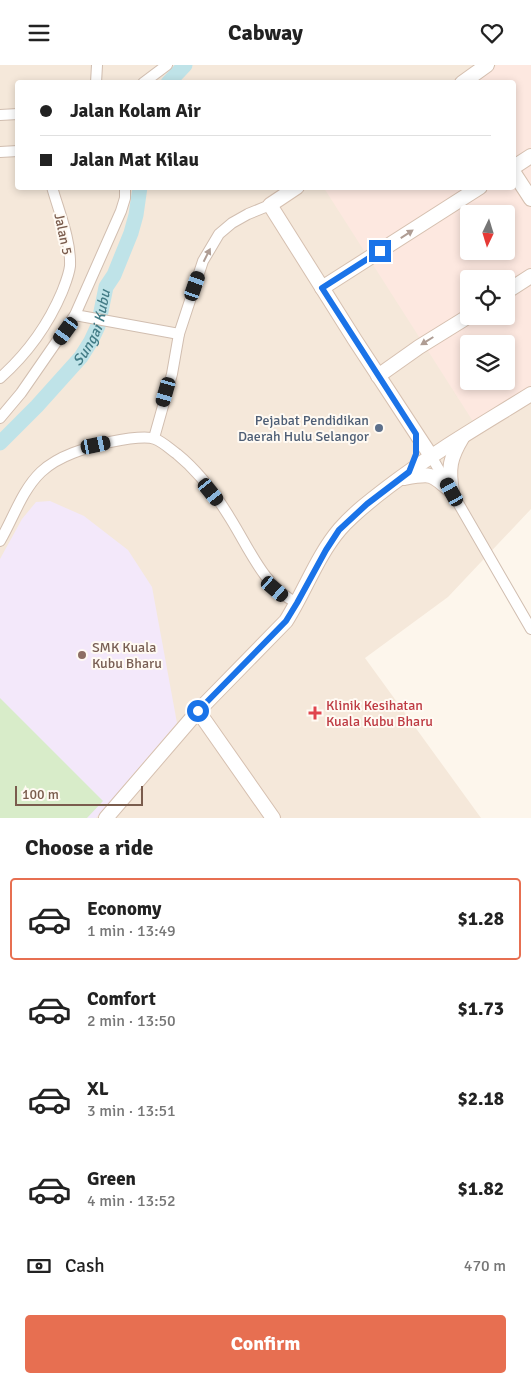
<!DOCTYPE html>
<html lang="en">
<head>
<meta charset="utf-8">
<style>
  body { margin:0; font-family:Signika,sans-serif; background:#f6f6f6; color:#222; height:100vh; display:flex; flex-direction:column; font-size:19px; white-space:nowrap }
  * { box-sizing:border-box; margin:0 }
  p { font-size:16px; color:#767676 }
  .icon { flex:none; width:28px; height:28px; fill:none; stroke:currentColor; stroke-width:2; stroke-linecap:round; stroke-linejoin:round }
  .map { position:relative; height:753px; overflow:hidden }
  .sheet { display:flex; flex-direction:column; background:#fff; flex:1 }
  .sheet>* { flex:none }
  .hud { position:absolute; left:15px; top:15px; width:501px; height:110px; border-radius:5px; box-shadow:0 2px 8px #0003; display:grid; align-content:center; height:110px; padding:0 25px; background:#fff }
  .needle { width:32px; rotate:184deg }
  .controls { position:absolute; left:460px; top:140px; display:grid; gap:10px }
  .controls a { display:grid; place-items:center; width:55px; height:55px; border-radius:5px; background:#fff; box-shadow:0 2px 8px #0003; font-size:25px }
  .scale { position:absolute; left:15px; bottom:12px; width:128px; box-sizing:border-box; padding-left:5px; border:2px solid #7a5c4d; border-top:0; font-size:14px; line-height:18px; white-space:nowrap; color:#7a5c4d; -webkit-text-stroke:4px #fffaf3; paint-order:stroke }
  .end { position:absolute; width:22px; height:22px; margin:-11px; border:6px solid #1a73e8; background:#fff; box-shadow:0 0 0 2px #fff }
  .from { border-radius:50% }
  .car { position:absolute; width:15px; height:30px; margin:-15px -8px; border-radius:6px; box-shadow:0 0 4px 1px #0007; background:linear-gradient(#222 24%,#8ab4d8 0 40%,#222 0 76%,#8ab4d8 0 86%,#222 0) }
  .hud b { display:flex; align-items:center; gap:18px; height:48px; font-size:19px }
  .hud b+b { border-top:1px solid #e0e0e0 }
  .hud i { width:12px; height:12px; background:#222 }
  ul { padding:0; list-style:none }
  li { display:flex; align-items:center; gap:15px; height:82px; margin:0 10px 8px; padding:0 15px; border:2px solid transparent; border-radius:5px }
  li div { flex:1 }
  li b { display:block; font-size:19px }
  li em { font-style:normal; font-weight:700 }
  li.selected { border-color:#e76f51 }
  li>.icon { width:45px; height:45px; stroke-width:1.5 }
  h2 { padding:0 25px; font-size:22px; line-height:60px }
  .pay { display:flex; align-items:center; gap:12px; height:55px; padding:0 25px; font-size:19px }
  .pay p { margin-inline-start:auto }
  .primary-button { display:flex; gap:10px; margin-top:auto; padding:10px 25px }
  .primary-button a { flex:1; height:58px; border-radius:5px; background:#e76f51; color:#fff; font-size:20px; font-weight:700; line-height:58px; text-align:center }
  header { display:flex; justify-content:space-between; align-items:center; height:65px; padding:0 25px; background:#fff; font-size:22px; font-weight:700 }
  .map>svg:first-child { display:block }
  .residential { fill:#f5e8da; fill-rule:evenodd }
  .commercial { fill:#fde8e0; fill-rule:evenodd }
  .education { fill:#f3e8fa }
  .green { fill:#d8ecc9 }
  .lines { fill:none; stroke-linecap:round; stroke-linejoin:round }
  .river { stroke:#bfe3e8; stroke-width:15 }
  .street-casing { stroke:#d1beb0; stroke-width:12 }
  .secondary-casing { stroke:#d6c0b0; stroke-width:16 }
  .street { stroke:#fff; stroke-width:10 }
  .secondary { stroke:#fff; stroke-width:14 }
  .oneway { fill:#af9d94 }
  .route { stroke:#1a73e8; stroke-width:6 }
  .service-dot { fill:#5c6f8a; stroke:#fffaf3; stroke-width:2 }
  .education-dot { fill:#8d6e63; stroke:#fffaf3; stroke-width:2 }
  .health-dot { fill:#e0444e; stroke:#fffaf3; stroke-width:2 }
  .labels { text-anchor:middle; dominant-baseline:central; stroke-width:4; stroke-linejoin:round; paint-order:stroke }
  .street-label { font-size:14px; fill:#7a5c4d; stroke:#fffaf3 }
  .service-label { font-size:14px; fill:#4e5e75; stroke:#fffaf3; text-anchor:end }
  .education-label { font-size:14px; fill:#785e54; stroke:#fffaf3; text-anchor:start }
  .health-label { font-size:14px; fill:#be3a42; stroke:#fffaf3; text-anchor:start }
  .water-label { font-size:15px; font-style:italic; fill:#437c86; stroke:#fffaf3 }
</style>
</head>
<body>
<header><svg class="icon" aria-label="menu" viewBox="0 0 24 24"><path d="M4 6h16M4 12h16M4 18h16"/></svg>Cabway<svg class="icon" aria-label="heart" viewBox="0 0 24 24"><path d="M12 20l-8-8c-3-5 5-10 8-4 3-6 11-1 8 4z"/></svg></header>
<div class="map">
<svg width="531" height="753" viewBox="0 0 531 753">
  <rect width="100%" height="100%" fill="#fdf6ec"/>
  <path class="residential" d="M0,0H531V444L448,532L365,593L481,753H0ZM18,18H514V122H18ZM469,149H506V186H469ZM469,214H506V251H469ZM469,279H506V316H469Z"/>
  <path class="commercial" d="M497,0H531V322L474,358L324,123L514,122V18L470,17ZM469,149H506V186H469ZM469,214H506V251H469ZM469,279H506V316H469Z"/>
  <path class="education" d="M50,436L84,451L128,485L152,522L177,658L96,753H0V494L22,454L36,437Z"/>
  <path class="green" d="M0,633L103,736L87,753H0Z"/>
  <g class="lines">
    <g class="river">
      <path d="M168,18L185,0"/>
      <path id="s1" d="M0,378L37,341L81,292L91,276L98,261L106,222L114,210L131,168L136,150L140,122"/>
    </g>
    <defs>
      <g id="street">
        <path d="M96,18L97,0"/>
        <path d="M143,18L167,0"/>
        <path d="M0,50L18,49"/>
        <path d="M0,87L18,86"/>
        <path d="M75,250L179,269"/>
        <path d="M0,313C27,289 48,260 62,227C65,219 69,210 70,201C71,175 59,147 52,122"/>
        <path d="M0,353L21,328L75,250L121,146L125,133V122"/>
        <path d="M154,373L172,309L179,269L203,196L219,169L232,158L248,149L270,140"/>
        <path d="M431,391L531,564"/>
        <path d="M0,476C13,454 22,425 41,407C59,390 86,383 110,377C120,375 145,370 155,374C163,377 170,384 177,389C198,406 216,430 230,453C249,483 264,522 297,538"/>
      </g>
      <g id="secondary">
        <path d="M462,18L487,0"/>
        <path d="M514,102L531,91"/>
        <path d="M514,108L531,134"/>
        <path d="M297,122L270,140L355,275L431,391"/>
        <path d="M322,223L480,122"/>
        <path d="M506,227L531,211"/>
        <path d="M378,311L419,282L469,251"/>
        <path d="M404,413C432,408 431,408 452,427"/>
        <path d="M452,427C448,403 450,393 462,373"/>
        <path d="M198,646L273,753"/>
        <path d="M106,753L198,646L286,556C305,526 317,491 340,464C354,448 371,435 388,422C434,387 483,359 531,329"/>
      </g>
    </defs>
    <use href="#street" class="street-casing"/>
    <use href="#secondary" class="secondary-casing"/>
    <use href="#street" class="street"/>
    <use href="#secondary" class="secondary"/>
  </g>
  <defs><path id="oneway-solid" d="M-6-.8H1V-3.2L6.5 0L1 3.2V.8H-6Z" transform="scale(1.25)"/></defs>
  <g class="oneway">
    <use href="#oneway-solid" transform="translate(407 169) rotate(-33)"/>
    <use href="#oneway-solid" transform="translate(207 190) rotate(-63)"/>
    <use href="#oneway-solid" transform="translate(427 276) rotate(148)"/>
  </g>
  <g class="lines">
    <path class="route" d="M198,646L286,556L297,538L326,485L339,465L367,439L409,407L416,389V369L322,223L380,186"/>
  </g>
  <circle class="service-dot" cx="379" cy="363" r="5"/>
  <circle class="education-dot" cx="82" cy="590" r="5"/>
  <path class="health-dot" d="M312.5 640.5h5v5h5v5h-5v5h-5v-5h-5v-5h5z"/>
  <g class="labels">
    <g class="street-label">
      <text transform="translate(63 169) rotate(78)">Jalan 5</text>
    </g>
    <g class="service-label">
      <text x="369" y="355">Pejabat Pendidikan<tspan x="369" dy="16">Daerah Hulu Selangor</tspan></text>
    </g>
    <g class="education-label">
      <text x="92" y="582">SMK Kuala<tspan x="92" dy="16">Kubu Bharu</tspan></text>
    </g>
    <g class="health-label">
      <text x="326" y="640">Klinik Kesihatan<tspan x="326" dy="16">Kuala Kubu Bharu</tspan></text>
    </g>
    <g class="water-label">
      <text stroke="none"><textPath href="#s1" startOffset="150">Sungai Kubu</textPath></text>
    </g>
  </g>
</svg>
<div class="controls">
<a><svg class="needle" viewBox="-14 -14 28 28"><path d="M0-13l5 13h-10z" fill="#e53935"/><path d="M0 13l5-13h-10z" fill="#767676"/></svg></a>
<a><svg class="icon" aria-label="locate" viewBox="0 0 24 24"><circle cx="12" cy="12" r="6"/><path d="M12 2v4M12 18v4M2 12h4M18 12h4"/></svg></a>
<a><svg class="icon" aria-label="layers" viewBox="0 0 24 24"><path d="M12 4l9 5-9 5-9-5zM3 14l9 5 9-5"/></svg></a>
</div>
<div class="scale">100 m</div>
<i class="end from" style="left:198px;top:646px"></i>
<i class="end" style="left:380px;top:186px"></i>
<i class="car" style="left:195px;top:221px;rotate:19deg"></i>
<i class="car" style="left:66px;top:266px;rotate:216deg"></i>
<i class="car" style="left:166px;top:327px;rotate:196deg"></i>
<i class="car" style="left:96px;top:380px;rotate:78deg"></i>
<i class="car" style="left:211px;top:427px;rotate:141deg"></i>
<i class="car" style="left:452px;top:427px;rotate:331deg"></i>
<i class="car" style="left:275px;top:524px;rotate:131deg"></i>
<div class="hud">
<b><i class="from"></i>Jalan Kolam Air</b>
<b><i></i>Jalan Mat Kilau</b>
</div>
</div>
<section class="sheet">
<h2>Choose a ride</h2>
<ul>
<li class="selected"><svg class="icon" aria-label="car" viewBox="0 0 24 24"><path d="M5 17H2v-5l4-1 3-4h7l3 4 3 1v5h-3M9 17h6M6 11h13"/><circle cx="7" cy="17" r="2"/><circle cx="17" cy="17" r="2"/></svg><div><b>Economy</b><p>1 min · 13:49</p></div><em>$1.28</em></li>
<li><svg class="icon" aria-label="car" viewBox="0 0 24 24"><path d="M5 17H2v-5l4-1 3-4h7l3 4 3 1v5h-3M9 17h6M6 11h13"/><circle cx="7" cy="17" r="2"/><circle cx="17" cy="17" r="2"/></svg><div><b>Comfort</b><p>2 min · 13:50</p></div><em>$1.73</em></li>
<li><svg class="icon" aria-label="car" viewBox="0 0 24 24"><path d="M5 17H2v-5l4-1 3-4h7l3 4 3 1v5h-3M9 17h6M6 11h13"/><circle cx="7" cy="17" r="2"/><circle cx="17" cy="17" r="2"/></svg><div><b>XL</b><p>3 min · 13:51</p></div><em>$2.18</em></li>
<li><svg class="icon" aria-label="car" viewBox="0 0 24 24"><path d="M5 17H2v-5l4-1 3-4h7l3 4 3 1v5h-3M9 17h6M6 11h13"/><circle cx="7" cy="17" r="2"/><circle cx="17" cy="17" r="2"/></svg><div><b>Green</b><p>4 min · 13:52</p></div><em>$1.82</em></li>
</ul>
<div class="pay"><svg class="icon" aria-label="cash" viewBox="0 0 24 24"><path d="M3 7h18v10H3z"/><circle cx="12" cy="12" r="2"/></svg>Cash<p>470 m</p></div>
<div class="primary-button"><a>Confirm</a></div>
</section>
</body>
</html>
